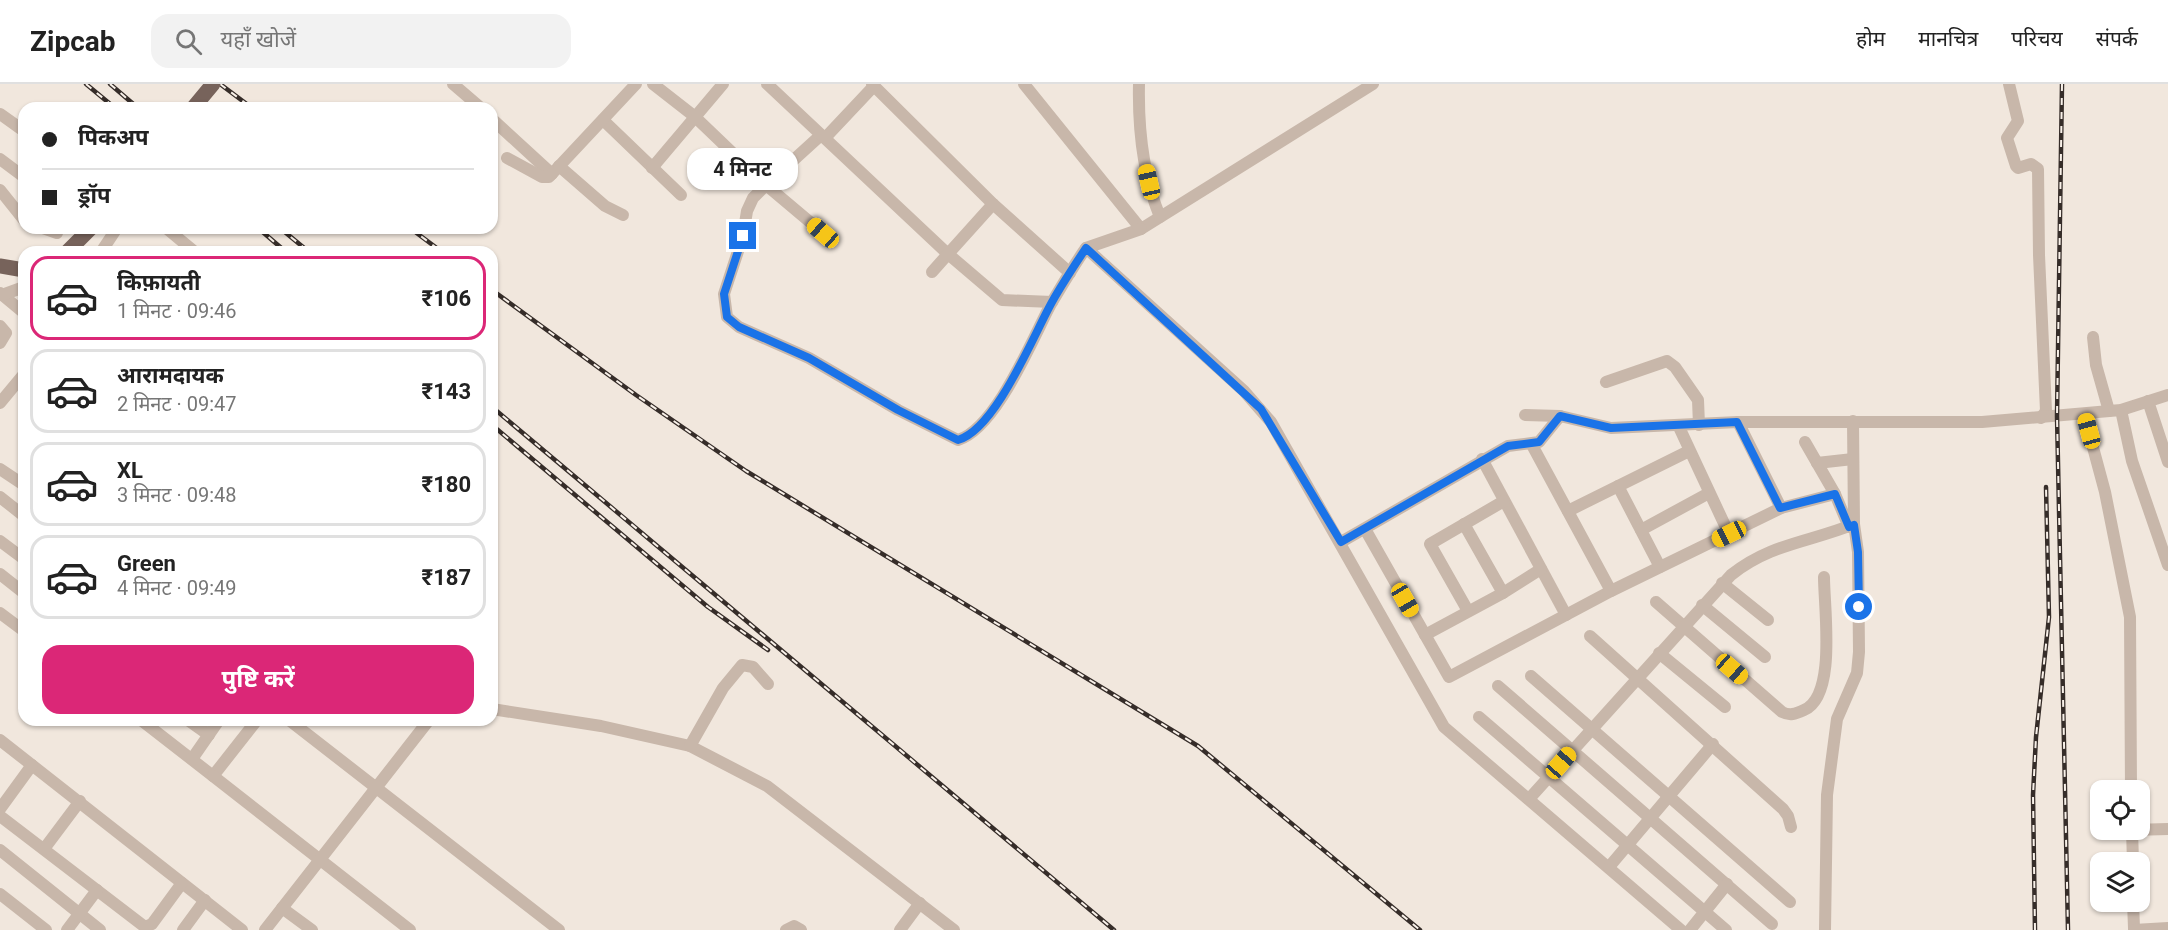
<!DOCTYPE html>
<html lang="hi">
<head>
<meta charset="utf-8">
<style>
  body { margin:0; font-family:Roboto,"Noto Sans Devanagari",sans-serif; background:#f2f2f2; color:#222; height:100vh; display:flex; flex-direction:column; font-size:22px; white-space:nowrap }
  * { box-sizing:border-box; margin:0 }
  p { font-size:20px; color:#767676 }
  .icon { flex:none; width:33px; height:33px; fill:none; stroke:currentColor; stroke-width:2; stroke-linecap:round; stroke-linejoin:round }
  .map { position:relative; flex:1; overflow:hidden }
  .panel { position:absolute; left:18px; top:162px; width:480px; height:480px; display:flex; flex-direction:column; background:#fff; border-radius:18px; box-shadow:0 2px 4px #0004 }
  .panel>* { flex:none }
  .guide { position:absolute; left:18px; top:18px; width:480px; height:132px; border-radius:18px; box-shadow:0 2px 4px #0004; display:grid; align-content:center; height:132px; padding:0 24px; background:#fff }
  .tools { position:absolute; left:2090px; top:696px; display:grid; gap:12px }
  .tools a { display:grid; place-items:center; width:60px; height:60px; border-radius:12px; background:#fff; box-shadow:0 2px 4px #0004; font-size:30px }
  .end { position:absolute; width:27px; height:27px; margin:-14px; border:8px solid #1a73e8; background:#fff; box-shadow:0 0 0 3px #fff }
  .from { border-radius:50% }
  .bubble { position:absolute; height:42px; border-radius:18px; background:#fff; box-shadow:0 2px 4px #0004; font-size:20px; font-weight:700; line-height:42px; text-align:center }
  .car { position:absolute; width:18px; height:36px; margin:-18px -9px; border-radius:8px; box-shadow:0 0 4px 2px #0007; background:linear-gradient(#f5c518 24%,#345 0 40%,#f5c518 0 76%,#345 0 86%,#f5c518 0) }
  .guide b { display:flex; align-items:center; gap:21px; height:57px; font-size:22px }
  .guide b+b { border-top:2px solid #e0e0e0 }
  .guide i { width:15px; height:15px; background:#222 }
  ul { padding:10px 0 0; list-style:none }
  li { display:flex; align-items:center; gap:18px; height:84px; margin:0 12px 9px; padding:0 12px; border:3px solid #e0e0e0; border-radius:18px }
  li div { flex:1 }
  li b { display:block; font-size:22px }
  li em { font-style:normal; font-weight:700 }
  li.selected { border-color:#db2777 }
  li>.icon { width:54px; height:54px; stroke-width:1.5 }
  .action { display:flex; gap:12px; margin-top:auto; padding:12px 24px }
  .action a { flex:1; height:69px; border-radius:18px; background:#db2777; color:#fff; font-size:24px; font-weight:700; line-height:69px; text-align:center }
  header { display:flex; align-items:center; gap:36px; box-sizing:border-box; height:84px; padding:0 30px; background:#fff; border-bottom:2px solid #e0e0e0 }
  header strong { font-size:28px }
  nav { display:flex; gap:33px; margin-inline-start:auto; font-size:21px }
  .search { width:420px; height:54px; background:#f2f2f2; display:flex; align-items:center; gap:15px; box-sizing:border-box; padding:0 21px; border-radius:18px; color:#767676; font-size:22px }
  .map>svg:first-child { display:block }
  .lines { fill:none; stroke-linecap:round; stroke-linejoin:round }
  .minor { stroke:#c8b7aa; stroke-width:12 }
  .major { stroke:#77635b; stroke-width:15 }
  .rail-casing { stroke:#362d29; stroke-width:4.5 }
  .rail { stroke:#f9f1e9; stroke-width:2; stroke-dasharray:7; stroke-linecap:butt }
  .major-bridge { stroke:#77635b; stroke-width:15 }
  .route { stroke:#1a73e8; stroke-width:8 }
</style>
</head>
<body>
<header>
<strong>Zipcab</strong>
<div class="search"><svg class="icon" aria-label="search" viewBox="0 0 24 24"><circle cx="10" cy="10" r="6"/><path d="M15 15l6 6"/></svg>यहाँ खोजें</div>
<nav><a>होम</a><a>मानचित्र</a><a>परिचय</a><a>संपर्क</a></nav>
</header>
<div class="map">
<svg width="2168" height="846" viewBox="0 0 2168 846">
  <rect width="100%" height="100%" fill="#f1e7dd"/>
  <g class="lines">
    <g class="minor">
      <path d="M453,0L481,24"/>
      <path d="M653,0L694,32L766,101L821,51"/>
      <path d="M767,0L948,170L993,120"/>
      <path d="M872,0L993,120L1070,189"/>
      <path d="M1024,0L1141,145L1373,0"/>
      <path d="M1139,0C1138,46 1143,91 1160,133"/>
      <path d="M2009,0L2018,37L2007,54L2016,82L2018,84L2031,80L2038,85L2039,171L2046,327L2041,334"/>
      <path d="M0,30L24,47"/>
      <path d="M492,35L552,90"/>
      <path d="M603,36L681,111"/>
      <path d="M825,54L874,2"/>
      <path d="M507,74L542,93H549L636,0"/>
      <path d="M0,75L24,93"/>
      <path d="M559,82L605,122L623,131"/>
      <path d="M652,84L723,0"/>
      <path d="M0,106L24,136"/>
      <path d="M43,144L57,149"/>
      <path d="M166,144L195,168"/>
      <path d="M1141,145L1086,164L1244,307L1271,338L1444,643L1681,846"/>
      <path d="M823,149L766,101L753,114L747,127L743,152L724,210L727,233L739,243L809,274L898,326L958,356C997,344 1033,253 1052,218C1063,200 1074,181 1086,164"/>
      <path d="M101,168L117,144"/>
      <path d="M932,188L948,170L1002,216L1052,218"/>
      <path d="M0,209L24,229"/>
      <path d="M2,211L24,203"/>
      <path d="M0,242L6,249L0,259"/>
      <path d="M2093,253L2096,281L2109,327"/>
      <path d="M1606,298L1667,277L1675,283L1698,316L1699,341"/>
      <path d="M2148,317L2168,378"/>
      <path d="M0,319L24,290"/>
      <path d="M2121,326L2132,377L2168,481"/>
      <path d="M2084,330L2105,408L2130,533L2131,706"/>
      <path d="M1525,331L1560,332L1611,344L1738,338H1982L2121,326L2168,311"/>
      <path d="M1738,338L1781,424"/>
      <path d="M1679,343L1729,450"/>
      <path d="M1805,358L1835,410L1849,443"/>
      <path d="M1532,361L1611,507"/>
      <path d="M1482,375L1566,531"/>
      <path d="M1817,379L1853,375"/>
      <path d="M0,385L24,401"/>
      <path d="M1618,402L1660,483"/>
      <path d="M0,413L24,432"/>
      <path d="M1568,427L1689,367"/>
      <path d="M1365,445L1449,593L1611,507L1781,424L1835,410"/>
      <path d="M1641,446L1709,409"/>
      <path d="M0,457L24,475"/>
      <path d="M1341,458L1508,362L1539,358L1560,332"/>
      <path d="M0,490L24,509"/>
      <path d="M1722,499L1768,536"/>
      <path d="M1503,509L1541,485"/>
      <path d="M1656,518L1782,628C1790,632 1795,630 1804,626C1837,612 1824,525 1824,493"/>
      <path d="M1702,521L1765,573"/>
      <path d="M1468,527L1430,460L1504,417"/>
      <path d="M0,529L24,547"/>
      <path d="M1425,551L1503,509L1464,440"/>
      <path d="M1590,552L1783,725L1788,732L1791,743"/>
      <path d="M1659,569L1725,623"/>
      <path d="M1531,592L1790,818"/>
      <path d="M1498,602L1772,840"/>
      <path d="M492,625L601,642L690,662L767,702L954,846"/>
      <path d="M1479,633L1726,846"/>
      <path d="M141,636L213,692L257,636"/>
      <path d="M188,636L209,651"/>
      <path d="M289,636L559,846"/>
      <path d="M0,656L242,846"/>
      <path d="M690,662L723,604L742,581L753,583L768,600"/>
      <path d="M192,675L219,636"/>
      <path d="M213,692L410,846"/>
      <path d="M1529,715L1731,491C1771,459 1811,458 1854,440L1853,337"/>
      <path d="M0,725L32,681"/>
      <path d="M0,732L145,843L152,840L182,799"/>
      <path d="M2132,746L2168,745"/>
      <path d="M2132,746L2133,778"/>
      <path d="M44,765L80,717"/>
      <path d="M0,766L100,846"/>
      <path d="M1609,783L1713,660"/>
      <path d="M0,810L46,846"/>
      <path d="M2133,818L2134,844"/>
      <path d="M282,824L312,846"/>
      <path d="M67,846L97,806"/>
      <path d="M183,846L205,816"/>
      <path d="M265,846L429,636"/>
      <path d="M786,846L794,842L801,846"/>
      <path d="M900,846L920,819"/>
      <path d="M1690,846L1727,800"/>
      <path d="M1825,846L1827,711L1837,635L1857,589L1859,568L1858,468L1854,440"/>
      <path d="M2134,846L2168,844"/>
    </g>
    <g class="major">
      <path d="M67,168L91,144"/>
      <path d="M0,182L24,186"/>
    </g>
    <defs>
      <g id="rail">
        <path d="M86,0L115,24"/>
        <path d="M110,0L138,24"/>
        <path d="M220,0L252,24"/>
        <path d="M2062,0L2057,332L2068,846"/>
        <path d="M258,144L286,168"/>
        <path d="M280,144L309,168"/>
        <path d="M410,144L442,168"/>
        <path d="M492,206L636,311L746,387L1198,662L1420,846"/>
        <path d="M492,323L1114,846"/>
        <path d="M492,341L708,523L768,566"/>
        <path d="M2035,846L2033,711L2036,653L2049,533L2046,403"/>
      </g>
    </defs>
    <use href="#rail" class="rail-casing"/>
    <use href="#rail" class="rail"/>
    <path class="major-bridge" d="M193,24L213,0"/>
  </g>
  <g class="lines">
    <path class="route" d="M743,152L724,210L727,233L739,243L809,274L898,326L958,356C996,345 1033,252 1052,218C1062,200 1074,182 1086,164L1261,325L1341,458L1508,362L1539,358L1560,332L1611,344L1737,338L1780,424L1835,410L1849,443L1854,441L1858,468L1859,523"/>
  </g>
</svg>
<div class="tools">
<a><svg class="icon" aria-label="locate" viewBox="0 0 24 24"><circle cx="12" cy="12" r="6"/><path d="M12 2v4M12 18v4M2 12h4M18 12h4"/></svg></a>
<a><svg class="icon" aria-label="layers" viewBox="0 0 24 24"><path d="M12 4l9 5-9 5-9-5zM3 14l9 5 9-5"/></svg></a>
</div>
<i class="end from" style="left:1859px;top:523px"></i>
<i class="end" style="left:743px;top:152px"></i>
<div class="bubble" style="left:687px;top:64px;width:111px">4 मिनट</div>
<i class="car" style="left:1149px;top:98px;rotate:347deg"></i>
<i class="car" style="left:823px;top:149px;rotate:311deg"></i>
<i class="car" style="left:2089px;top:347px;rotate:345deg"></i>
<i class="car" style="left:1729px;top:450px;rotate:244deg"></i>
<i class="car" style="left:1405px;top:516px;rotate:150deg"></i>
<i class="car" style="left:1732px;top:585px;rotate:131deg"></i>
<i class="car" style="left:1561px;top:679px;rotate:41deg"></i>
<div class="guide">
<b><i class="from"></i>पिकअप</b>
<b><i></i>ड्रॉप</b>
</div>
<section class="panel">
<ul>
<li class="selected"><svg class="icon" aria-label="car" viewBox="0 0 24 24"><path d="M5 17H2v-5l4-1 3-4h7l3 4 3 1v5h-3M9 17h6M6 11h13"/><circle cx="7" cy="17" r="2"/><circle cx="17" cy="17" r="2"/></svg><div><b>किफ़ायती</b><p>1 मिनट · 09:46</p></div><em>₹106</em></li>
<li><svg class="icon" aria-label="car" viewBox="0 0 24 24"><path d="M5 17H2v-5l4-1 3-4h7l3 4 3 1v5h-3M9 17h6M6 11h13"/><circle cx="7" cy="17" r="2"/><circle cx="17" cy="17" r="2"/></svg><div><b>आरामदायक</b><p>2 मिनट · 09:47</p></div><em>₹143</em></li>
<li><svg class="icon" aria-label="car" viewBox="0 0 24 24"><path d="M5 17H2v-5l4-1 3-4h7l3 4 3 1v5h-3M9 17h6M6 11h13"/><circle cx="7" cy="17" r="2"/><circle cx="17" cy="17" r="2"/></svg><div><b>XL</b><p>3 मिनट · 09:48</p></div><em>₹180</em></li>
<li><svg class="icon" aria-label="car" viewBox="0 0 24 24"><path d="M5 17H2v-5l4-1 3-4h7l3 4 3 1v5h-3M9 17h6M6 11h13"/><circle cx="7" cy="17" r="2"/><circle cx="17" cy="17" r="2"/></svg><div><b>Green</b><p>4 मिनट · 09:49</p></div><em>₹187</em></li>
</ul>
<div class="action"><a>पुष्टि करें</a></div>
</section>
</div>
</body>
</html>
